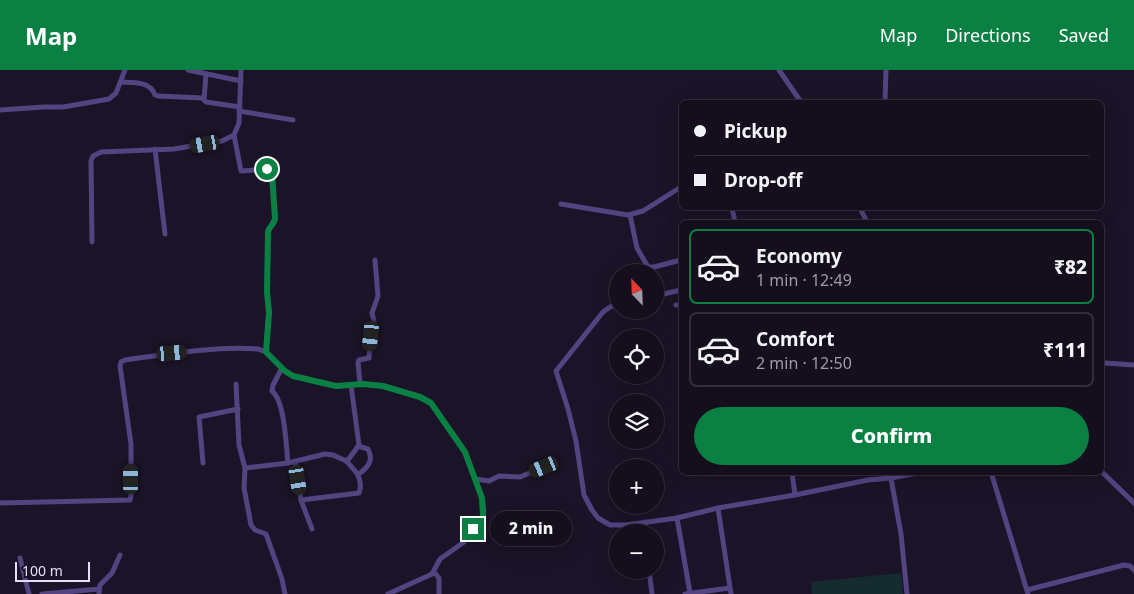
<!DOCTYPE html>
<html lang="en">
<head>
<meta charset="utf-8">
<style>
  body { margin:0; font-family:"Noto Sans",sans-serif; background:#211c2a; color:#f1f3f6; height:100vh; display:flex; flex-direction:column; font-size:19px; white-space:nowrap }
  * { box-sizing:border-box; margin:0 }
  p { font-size:16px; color:#9d9ca4 }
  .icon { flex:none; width:28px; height:28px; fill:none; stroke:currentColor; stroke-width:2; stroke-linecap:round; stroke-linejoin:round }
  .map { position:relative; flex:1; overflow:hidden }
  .sheet { position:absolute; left:679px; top:150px; width:425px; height:255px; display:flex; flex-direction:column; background:#140e1d; border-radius:8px; box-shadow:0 5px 20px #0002,0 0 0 1px #332e3b }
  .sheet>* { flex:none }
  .top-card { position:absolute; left:679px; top:30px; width:425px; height:110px; border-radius:8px; box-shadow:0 5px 20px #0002,0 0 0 1px #332e3b; display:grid; align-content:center; height:110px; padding:0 15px; background:#140e1d }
  .needle { width:32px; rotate:337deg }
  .controls { position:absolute; left:609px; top:194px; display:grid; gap:10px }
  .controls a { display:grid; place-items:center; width:55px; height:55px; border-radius:50%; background:#140e1d; box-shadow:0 5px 20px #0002,0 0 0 1px #332e3b; font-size:25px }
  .scale { position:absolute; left:15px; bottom:12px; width:75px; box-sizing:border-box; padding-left:5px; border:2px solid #e7dcfb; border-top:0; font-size:14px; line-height:18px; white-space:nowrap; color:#e7dcfb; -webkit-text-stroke:4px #1b1327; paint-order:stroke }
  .end { position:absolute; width:22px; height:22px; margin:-11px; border:6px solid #0b8043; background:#fff; box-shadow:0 0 0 2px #fff }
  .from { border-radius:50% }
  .bubble { position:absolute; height:35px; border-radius:18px; background:#140e1d; box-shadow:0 5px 20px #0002,0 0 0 1px #332e3b; font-size:16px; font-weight:800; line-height:35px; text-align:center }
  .car { position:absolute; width:15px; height:30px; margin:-15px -8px; border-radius:6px; box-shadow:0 0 4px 1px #0007; background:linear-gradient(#222 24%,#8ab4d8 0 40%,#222 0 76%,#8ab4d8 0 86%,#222 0) }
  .top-card b { display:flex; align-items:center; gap:18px; height:48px; font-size:19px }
  .top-card b+b { border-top:1px solid #332e3b }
  .top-card i { width:12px; height:12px; background:#f1f3f6 }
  ul { padding:9px 0 0; list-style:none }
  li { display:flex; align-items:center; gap:15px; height:75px; margin:0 10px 8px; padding:0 5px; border:2px solid #332e3b; border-radius:8px }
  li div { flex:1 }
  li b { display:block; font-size:19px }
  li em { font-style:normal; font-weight:800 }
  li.selected { border-color:#0b8043 }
  li>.icon { width:45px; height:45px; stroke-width:1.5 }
  .action { display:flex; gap:10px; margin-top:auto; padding:10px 15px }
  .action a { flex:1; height:58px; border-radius:30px; background:#0b8043; color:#fff; font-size:20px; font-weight:800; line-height:58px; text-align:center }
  header { display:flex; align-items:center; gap:30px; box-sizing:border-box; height:70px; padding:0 25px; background:#0b8043; color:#fff }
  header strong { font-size:24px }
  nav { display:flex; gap:28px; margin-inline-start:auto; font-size:18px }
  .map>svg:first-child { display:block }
  .green { fill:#162b30 }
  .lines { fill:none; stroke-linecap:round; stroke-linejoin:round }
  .minor { stroke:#534381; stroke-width:5 }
  .route { stroke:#0b8043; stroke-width:6 }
</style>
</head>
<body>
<header>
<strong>Map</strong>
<nav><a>Map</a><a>Directions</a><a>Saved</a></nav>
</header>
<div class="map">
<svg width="1134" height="524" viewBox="0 0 1134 524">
  <rect width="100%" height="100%" fill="#1b1327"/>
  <path class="green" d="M901,503L903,524H812L811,512Z"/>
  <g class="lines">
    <g class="minor">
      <path d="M188,0L241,11"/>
      <path d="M779,0L801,32"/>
      <path d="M206,5L204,30L206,32L240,37"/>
      <path d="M121,12C134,13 150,11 155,25L158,26L203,28"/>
      <path d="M885,32L886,0"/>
      <path d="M0,40L44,37H63L109,29L116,23L125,0"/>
      <path d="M239,41L293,50"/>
      <path d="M234,65L241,101L269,99L272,104L275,148C275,154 269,156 268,161L267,222L269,240L266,282"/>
      <path d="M155,79L165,164"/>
      <path d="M561,134L628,145L643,141L681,117"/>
      <path d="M732,138L735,152"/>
      <path d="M860,138L867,152"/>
      <path d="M630,145L637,178L648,197H654L681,190"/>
      <path d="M92,172L91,91L93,86L101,82L174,79L222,71L234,65L239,53L241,0"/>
      <path d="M655,226L681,220"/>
      <path d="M618,234L610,237L603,242L556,301L568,339L576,371L584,425L592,440L598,448L610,455H626L677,448L718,438L795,425L868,410L891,408L922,402"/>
      <path d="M676,235H681"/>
      <path d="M1101,295L1105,293L1134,295"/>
      <path d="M282,298L273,315L272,321C285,331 286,376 288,393"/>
      <path d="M236,314L239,375L245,398L244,418L251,455L255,460L266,464L282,509L285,524"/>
      <path d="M360,314L358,292L359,290L369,288L371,261L374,251L372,243L378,226L375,190"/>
      <path d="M358,376L368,379C374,391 368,397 359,404"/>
      <path d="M295,391L301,430L312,459"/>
      <path d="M203,393L199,347L238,339"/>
      <path d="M245,398L288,393L325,384L333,385L344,390H348L359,375L351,315"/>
      <path d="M1101,401L1134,433"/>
      <path d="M792,402L795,425"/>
      <path d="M991,402L1028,524"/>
      <path d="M891,408L901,464L907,524"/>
      <path d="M475,409L489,411L499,406L520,407L544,397"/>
      <path d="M301,430L359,423C364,409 355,400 346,391"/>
      <path d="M0,433L130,430L131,426V374L120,296L121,292L125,290C169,284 214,276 258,279L266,282L285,301L293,306L336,316L363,314L383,316L421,327L431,333L465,382L482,428L484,441L481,451L465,464L464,472L440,489L432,504L388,524"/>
      <path d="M718,438L731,524"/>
      <path d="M677,448L690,523"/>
      <path d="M645,452L646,462"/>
      <path d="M20,488L29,524"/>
      <path d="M649,500L652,524"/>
      <path d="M434,502L439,508V524"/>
      <path d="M1027,520L1124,495L1130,496L1134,500"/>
      <path d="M42,524L99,519"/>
      <path d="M99,524L100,515L112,503L120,485"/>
      <path d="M685,524L730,518"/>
    </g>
  </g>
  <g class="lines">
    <path class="route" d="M267,99L270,100L272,104L275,148C275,154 269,156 268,162L267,222L269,243L266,282L285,301L293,306L336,316L363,314L383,316L420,327L431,333L465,382L482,428L483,446L481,451L473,459"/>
  </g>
</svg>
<div class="controls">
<a><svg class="needle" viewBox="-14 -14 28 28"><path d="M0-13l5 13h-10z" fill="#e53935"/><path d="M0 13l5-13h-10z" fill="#9d9ca4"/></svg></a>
<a><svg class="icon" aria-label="locate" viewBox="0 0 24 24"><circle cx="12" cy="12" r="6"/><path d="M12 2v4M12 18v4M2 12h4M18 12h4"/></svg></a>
<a><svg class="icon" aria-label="layers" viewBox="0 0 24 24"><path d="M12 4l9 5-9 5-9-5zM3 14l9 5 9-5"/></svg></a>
<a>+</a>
<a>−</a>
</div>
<div class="scale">100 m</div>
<i class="end from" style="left:267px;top:99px"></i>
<i class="end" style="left:473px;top:459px"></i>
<div class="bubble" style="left:490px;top:441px;width:82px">2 min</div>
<i class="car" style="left:205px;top:74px;rotate:260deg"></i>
<i class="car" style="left:371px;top:266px;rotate:186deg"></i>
<i class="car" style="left:172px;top:283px;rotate:85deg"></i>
<i class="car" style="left:544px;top:397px;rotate:248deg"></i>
<i class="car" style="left:131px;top:409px;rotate:0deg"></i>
<i class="car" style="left:298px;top:410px;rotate:171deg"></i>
<div class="top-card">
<b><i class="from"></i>Pickup</b>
<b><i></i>Drop-off</b>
</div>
<section class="sheet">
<ul>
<li class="selected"><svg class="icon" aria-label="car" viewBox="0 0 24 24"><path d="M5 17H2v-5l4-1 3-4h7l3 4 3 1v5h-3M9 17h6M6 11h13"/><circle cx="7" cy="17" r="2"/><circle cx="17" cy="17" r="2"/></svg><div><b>Economy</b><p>1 min · 12:49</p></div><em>₹82</em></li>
<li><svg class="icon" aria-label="car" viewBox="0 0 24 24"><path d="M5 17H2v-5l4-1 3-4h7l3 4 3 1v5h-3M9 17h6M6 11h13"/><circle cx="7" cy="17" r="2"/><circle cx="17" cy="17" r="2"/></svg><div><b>Comfort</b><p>2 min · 12:50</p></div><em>₹111</em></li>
</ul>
<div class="action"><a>Confirm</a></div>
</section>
</div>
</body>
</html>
